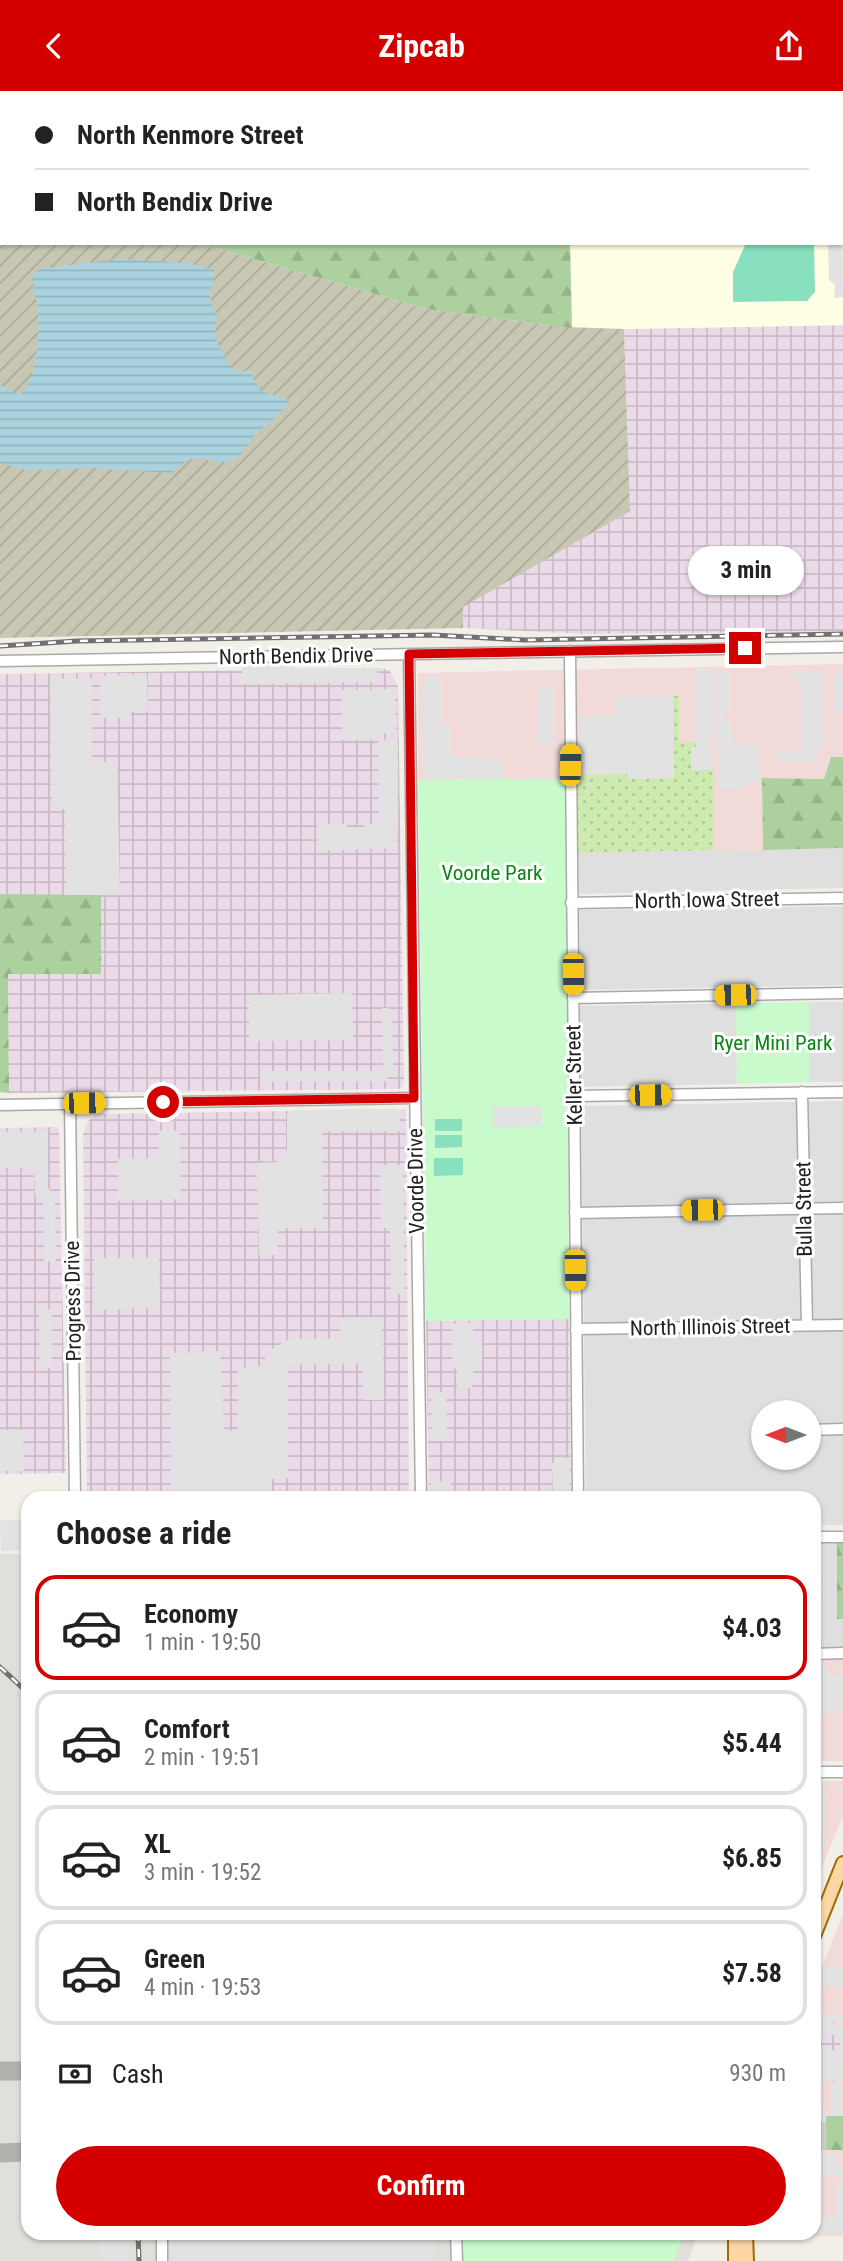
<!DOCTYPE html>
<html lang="en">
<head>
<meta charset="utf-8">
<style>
  body { margin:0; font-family:"Roboto Condensed",sans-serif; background:#f2f2f2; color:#222; height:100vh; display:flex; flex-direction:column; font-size:26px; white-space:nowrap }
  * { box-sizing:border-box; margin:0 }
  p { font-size:23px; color:#767676 }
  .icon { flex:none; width:38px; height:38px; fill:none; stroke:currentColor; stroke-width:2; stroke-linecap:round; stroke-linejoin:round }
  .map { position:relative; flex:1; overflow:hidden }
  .drawer { position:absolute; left:21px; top:1400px; width:800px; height:749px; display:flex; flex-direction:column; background:#fff; border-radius:21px; box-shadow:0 2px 5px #0004 }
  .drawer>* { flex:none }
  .hud { position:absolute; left:0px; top:0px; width:844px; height:154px; box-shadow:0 2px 5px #0004; display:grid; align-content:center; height:154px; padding:0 35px; background:#fff }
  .needle { width:46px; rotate:270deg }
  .buttons { position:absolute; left:751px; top:1309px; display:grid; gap:14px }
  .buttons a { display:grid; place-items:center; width:70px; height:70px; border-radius:50%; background:#fff; box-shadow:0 2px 5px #0004; font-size:35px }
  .end { position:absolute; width:32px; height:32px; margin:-16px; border:9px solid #d40000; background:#fff; box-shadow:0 0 0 4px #fff }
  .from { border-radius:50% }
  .bubble { position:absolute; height:49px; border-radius:24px; background:#fff; box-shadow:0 2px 5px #0004; font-size:23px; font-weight:700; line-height:49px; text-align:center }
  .car { position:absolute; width:21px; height:42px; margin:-21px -10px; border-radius:9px; box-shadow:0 0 5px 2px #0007; background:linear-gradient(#f5c518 24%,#345 0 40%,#f5c518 0 76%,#345 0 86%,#f5c518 0) }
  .hud b { display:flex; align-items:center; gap:24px; height:66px; font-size:26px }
  .hud b+b { border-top:2px solid #e0e0e0 }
  .hud i { width:18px; height:18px; background:#222 }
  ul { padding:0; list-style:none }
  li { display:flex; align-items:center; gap:21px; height:105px; margin:0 14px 10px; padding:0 21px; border:4px solid #e0e0e0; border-radius:21px }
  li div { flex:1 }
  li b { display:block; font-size:26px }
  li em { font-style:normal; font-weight:700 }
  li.active { border-color:#d40000 }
  li>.icon { width:63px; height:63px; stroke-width:1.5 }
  h2 { padding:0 35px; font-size:32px; line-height:84px }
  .pay { display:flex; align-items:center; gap:18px; height:77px; padding:0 35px; font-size:26px }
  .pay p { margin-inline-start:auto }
  .button { display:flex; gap:14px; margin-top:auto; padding:14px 35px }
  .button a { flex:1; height:80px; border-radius:42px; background:#d40000; color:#fff; font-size:28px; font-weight:700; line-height:80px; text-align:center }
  header { display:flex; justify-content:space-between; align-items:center; height:91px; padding:0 35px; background:#d40000; color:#fff; font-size:32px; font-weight:700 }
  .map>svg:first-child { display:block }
  .residential { fill:#e0dfdf; fill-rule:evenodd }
  .commercial { fill:#f2dad9 }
  .industrial { fill:url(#industrial-grid) }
  .education { fill:#ffffe5 }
  .religious { fill:#d0d0d0 }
  .airport { fill:#e1dfda }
  .construction { fill:url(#construction-furrows) }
  .grass { fill:url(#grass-dots) }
  .forest { fill:url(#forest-firs) }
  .park { fill:#c8facc }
  .pitch { fill:#88e0be }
  .parking { fill:#e2e2e2 }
  .water { fill:url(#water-rules) }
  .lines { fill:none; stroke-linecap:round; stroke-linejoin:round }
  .taxiway { stroke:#b1b0ac; stroke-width:19 }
  .minor-casing { stroke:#a9a9a9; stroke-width:13 }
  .major-casing { stroke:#a06b00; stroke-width:16 }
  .minor { stroke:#fff; stroke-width:10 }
  .major { stroke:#fcd6a4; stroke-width:12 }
  .rail-casing { stroke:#707070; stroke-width:5 }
  .rail { stroke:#fff; stroke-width:2.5; stroke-dasharray:8; stroke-linecap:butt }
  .route { stroke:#d40000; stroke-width:9 }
  .labels { text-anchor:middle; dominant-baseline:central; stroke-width:6; stroke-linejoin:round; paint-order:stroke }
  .street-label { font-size:21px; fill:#222; stroke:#fff }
  .park-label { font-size:21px; fill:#0c8416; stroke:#fff }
</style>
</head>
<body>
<header><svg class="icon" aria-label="back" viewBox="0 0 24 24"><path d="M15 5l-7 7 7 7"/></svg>Zipcab<svg class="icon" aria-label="share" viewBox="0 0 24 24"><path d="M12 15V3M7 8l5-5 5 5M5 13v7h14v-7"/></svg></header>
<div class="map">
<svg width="843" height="2170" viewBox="0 0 843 2170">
  <defs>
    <pattern id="industrial-grid" width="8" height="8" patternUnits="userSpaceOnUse" patternTransform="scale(1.75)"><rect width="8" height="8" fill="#ebdbe8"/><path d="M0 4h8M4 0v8" fill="none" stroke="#c9bcc7"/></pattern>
    <pattern id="construction-furrows" width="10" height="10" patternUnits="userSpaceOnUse" patternTransform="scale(1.75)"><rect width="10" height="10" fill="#c7c7b4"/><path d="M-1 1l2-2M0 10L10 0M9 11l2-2" fill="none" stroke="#abab9a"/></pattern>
    <pattern id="grass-dots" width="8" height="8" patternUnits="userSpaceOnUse" patternTransform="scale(1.75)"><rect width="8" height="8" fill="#cdebb0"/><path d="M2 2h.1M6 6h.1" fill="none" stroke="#b0c997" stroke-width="1.8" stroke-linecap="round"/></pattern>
    <pattern id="forest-firs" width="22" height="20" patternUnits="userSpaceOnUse" patternTransform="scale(1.75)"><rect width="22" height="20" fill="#add19e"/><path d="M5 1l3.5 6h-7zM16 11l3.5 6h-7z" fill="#95b388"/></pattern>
    <pattern id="water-rules" width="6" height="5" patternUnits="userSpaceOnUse" patternTransform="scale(1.75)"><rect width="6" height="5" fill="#aad3df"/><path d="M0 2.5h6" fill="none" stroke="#92b5bf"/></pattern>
  </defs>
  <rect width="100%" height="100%" fill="#f2efe9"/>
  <g class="residential">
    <path d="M843,757V797L579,803L578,762Z"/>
    <path d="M843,815V894L580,899L579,819Z"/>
    <rect x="809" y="911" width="34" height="80"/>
    <path d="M736,912L737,993L580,996V915Z"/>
    <path d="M843,1010V1434H814V1407H586L581,1015ZM763,1321H808V1367H763Z"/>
    <path d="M837,1452V1528H843V1556H814V1453Z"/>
  </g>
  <g class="commercial">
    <path d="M843,573V666H831L824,688L762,687L763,759L578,762L577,688L418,689V582Z"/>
    <rect x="814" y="1566" width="29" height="104"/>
    <path d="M814,1690H843V1725L819,1783L814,1781Z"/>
    <path d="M843,1823V1931H814V1896Z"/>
    <path d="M814,1991H843V2025H826V2011L814,2012Z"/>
    <path d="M843,2059V2145L758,2147V2142H814V2060Z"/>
  </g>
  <g class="industrial">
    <path d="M843,234V540L586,543L463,537L462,516L630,420L624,238Z"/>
    <path d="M382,577L390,580L398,595L404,993L400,998L9,1002L8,883H101V805L0,803V583Z"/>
    <path d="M406,1018L409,1407H87L83,1042L88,1030L98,1023Z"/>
    <path d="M59,1036L66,1382L0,1383V1037Z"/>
    <path d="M569,1228L571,1407H429L426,1230Z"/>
    <rect x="814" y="1931" width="29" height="60"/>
  </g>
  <path class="education" d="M570,0H843V234L624,238L572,237L570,152H842V2Z"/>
  <path class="religious" d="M826,2011V2059L814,2060V2012Z"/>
  <path class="airport" d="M0,1463H28V2142H698L688,2170H0Z"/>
  <path class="construction" d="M0,147L2,152H199L427,218L566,236L624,238L630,420L463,516V537L0,547Z"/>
  <path class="grass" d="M673,605H679V652L696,651V657H692L691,679H713L714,759L578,762L577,688L580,684L628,683V688L674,687Z"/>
  <g class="forest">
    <path d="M0,0H321V2H2L0,147Z"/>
    <path d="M199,152H570L572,237L427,218Z"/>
    <path d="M831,666H843V757L763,759L762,687L824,688Z"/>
    <path d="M0,803L101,804V883H8L9,1002L0,1001Z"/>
    <rect x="837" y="1452" width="6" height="76"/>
    <rect x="826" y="2025" width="17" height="34"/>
  </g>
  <g class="park">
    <path d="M565,688L569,1228L426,1230L418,689Z"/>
    <path d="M809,911V991L737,993L736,912Z"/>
    <path d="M456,2142H683L674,2170H456Z"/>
  </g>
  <g class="pitch">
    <path d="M584,0H704L705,2H584Z"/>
    <path d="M746,152H814L815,201L807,210L733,211V181Z"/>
    <rect x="435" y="1028" width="27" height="12"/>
    <path d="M435,1044H462V1056L435,1057Z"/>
    <path d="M434,1067H463V1084L434,1085Z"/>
  </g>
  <g class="parking">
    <path d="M842,116L843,206L834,207L835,194L829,189L828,152H842Z"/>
    <path d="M294,574L295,577H378L376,591L242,593V575Z"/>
    <path d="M696,577H713V650L707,651V658H713L712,679H691V657H696Z"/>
    <path d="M843,579V623H839L838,620H833V589Z"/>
    <path d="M717,580H730V622H723L722,630L731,631V652L759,653V691H747L745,697L719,699Z"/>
    <path d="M794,580H823V657H817V671H778V660L801,659V590H794Z"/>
    <path d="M147,584L148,620L131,621L130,627H100V585Z"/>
    <path d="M427,585H442V632H450L451,666L503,667V688H423L422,600Z"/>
    <path d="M92,587V671H117L120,804H66L65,718H52L50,588Z"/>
    <path d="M539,596H554V655H538Z"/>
    <path d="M395,598L396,642H380L376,648L342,649V599Z"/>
    <path d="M615,605H673L674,687L628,688V683L580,684L579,625H615Z"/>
    <path d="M397,648L398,737L392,739L396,744L397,757L318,760L317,733H347V736H364L365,733H375L379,730L378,649Z"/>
    <path d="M352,902L353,949L249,950V904Z"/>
    <path d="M382,917H388L392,920L393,985L388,986L387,990L312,991L305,988L302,990L267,991L260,987V980H381L383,977Z"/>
    <path d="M493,1015H541V1035L494,1037Z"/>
    <path d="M400,1018V1040H322L323,1137H278L277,1164H259L257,1072L278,1071L287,1059V1022H294L296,1019Z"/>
    <path d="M48,1040V1097L55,1105L56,1170H44L43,1106L35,1105L34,1077H0V1041Z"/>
    <path d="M159,1040H180L181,1108L118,1110V1068L158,1067Z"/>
    <path d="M380,1074H403L404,1203H391L390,1137H381Z"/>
    <path d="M94,1167H159L160,1217L93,1219Z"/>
    <path d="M39,1215H45L52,1221V1277H43L40,1273Z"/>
    <path d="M382,1226L384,1309H363V1272L288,1274V1387L272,1388V1407H171L170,1262L220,1260L224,1340H238V1277L261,1275L269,1260L289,1248H340V1227Z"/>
    <path d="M473,1232V1249L482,1251V1278L473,1279L472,1297H457V1280L452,1273V1233Z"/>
    <path d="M438,1301H446L447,1350H432L431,1304H436Z"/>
    <path d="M0,1339H23L24,1380H0Z"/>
    <path d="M556,1367H569L570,1407H553L552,1372L556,1371Z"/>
    <path d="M451,1390V1407H431V1391Z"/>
    <path d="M3,1429H28V1459L1,1460L0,1431Z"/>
    <path d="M814,1574H827L828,1584H843V1619L838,1620V1623H814V1660Z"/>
    <path d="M24,1616H28V1679H24L26,1627L24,1626Z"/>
    <path d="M814,1690H826L824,1754L820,1765L814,1770V1745L818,1743V1708L814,1704Z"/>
    <path d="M821,1875H843V1896L814,1895V1889Z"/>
    <path d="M814,1916H823L824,1925H843V1929L814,1930Z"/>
    <path d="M814,1932H843V1990H814V1960L840,1959V1950L836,1949V1944H814Z"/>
    <rect x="831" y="1993" width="12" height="31"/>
    <path d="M826,2011V2031H814V2012Z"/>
    <path d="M814,2064H838V2073H843V2142L765,2143L814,2142V2127L836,2126V2095L841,2094V2085H814Z"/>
    <path d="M99,2142H130L128,2170H99Z"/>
    <rect x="170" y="2142" width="266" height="28"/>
  </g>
  <path class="water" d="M121,168L186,172L214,179V188L209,202L216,228L215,248L231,276L241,282L249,278L260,300L289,309C282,326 262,334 251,349C246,356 241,366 233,369C204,378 201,352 172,382L92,377L27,379L0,372V295L7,296L13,301L20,303C38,289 40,241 38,218C36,207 33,197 32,186L39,178Z"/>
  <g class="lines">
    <g class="taxiway">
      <path d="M0,1980H24"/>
      <path d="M0,2062L25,2061"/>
    </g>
    <defs>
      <g id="minor">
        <path d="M331,1L461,0"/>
        <path d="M570,560L578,1407"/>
        <path d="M409,563L421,1407"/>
        <path d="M0,570L843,556"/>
        <path d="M571,812L843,807"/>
        <path d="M573,907L843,902"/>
        <path d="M802,1001L807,1234"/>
        <path d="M574,1005L843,1001"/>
        <path d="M70,1012L75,1407"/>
        <path d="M0,1014L414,1007"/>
        <path d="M575,1122L843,1117"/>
        <path d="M576,1238L843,1234"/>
        <path d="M763,1337V1342"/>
        <path d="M808,1339L843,1338"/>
        <path d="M814,1446H843"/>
        <path d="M814,1563L843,1562"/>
        <path d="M814,1681H843"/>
        <path d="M162,2142V2170"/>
        <path d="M456,2142L457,2170"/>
      </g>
      <g id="major">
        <path d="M814,1845L843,1772"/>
        <path d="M735,2142V2170"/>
        <path d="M746,2142L747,2170"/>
      </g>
    </defs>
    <use href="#minor" class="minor-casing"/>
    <use href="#major" class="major-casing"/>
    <use href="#minor" class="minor"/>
    <use href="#major" class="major"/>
    <defs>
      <g id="rail">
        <path d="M0,555L77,550L433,544L525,549L843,543"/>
        <path d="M0,1576L28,1602"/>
        <path d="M138,2142L139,2170"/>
      </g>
    </defs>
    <use href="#rail" class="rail-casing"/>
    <use href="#rail" class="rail"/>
  </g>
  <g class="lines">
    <path class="route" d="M163,1011L414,1007L409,563L745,557"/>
  </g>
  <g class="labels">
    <g class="street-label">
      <text transform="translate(296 565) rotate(-1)">North Bendix Drive</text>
      <text transform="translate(707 809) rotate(-1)">North Iowa Street</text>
      <text transform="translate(574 984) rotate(-91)">Keller Street</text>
      <text transform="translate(416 1090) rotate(-91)">Voorde Drive</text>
      <text transform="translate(804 1118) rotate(-91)">Bulla Street</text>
      <text transform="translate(73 1210) rotate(-91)">Progress Drive</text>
      <text transform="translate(710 1236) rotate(-1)">North Illinois Street</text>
    </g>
    <g class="park-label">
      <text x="492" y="782">Voorde Park</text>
      <text x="773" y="952">Ryer Mini Park</text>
    </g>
  </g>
</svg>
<div class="buttons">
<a><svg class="needle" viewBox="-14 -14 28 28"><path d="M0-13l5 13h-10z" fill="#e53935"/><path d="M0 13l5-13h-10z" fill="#767676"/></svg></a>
</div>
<i class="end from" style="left:163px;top:1011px"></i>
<i class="end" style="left:745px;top:557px"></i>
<div class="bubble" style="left:688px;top:455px;width:116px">3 min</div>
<i class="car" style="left:570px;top:674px;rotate:1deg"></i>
<i class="car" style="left:573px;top:883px;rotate:179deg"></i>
<i class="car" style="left:735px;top:904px;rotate:269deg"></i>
<i class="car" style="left:650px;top:1004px;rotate:89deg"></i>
<i class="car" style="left:84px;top:1012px;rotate:89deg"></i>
<i class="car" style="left:702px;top:1119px;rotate:269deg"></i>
<i class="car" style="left:575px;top:1179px;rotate:179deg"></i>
<div class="hud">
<b><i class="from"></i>North Kenmore Street</b>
<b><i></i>North Bendix Drive</b>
</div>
<section class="drawer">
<h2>Choose a ride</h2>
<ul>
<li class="active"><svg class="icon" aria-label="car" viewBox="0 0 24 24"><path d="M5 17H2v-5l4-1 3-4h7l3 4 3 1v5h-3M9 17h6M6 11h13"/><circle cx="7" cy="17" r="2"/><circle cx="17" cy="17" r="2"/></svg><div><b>Economy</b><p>1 min · 19:50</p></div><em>$4.03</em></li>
<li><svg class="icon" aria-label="car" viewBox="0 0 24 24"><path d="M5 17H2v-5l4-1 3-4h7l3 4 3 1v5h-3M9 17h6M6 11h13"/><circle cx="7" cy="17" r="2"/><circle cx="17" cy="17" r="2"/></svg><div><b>Comfort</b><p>2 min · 19:51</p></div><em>$5.44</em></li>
<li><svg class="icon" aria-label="car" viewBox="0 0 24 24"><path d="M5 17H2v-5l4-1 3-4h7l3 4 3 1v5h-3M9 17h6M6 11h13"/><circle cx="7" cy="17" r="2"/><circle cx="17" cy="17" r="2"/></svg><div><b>XL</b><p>3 min · 19:52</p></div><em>$6.85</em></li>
<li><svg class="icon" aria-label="car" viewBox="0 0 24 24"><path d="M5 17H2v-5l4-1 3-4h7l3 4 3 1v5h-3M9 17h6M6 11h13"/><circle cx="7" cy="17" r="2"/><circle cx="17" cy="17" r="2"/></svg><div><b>Green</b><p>4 min · 19:53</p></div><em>$7.58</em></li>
</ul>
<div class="pay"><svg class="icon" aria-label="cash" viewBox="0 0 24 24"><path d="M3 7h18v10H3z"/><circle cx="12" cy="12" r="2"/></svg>Cash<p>930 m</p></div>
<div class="button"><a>Confirm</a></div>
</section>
</div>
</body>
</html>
